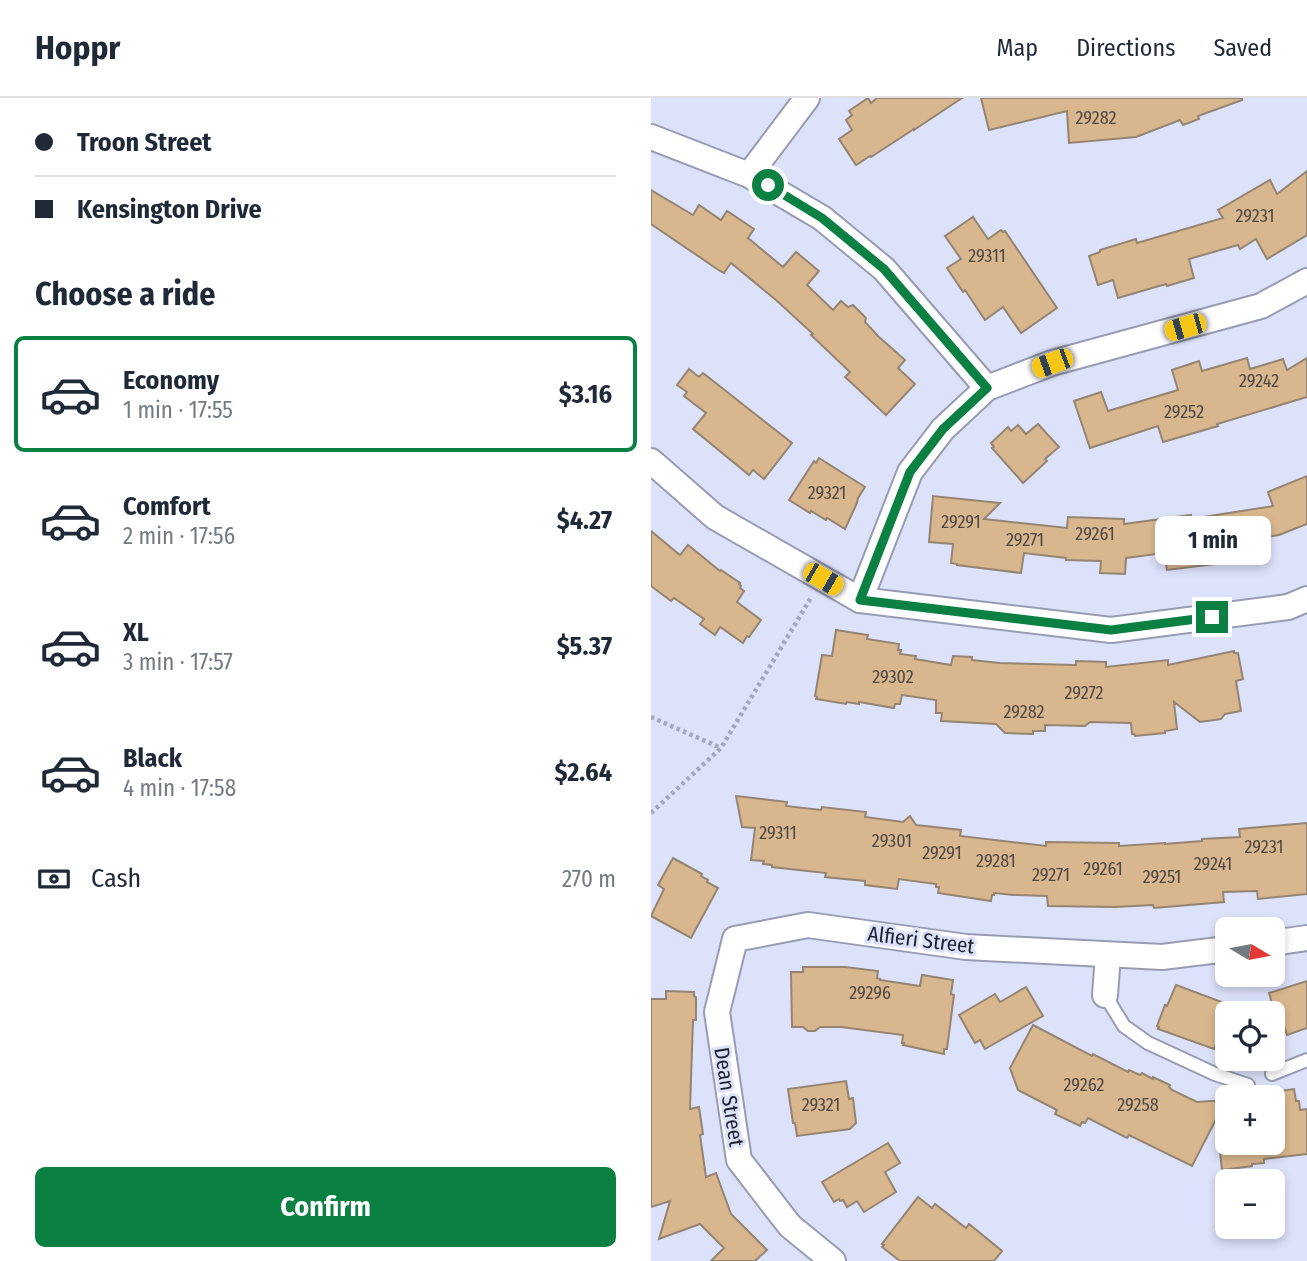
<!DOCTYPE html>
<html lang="en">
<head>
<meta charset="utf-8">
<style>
  body { margin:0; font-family:"Fira Sans Condensed",sans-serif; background:#f6f6f7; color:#1f2937; height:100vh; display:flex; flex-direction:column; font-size:26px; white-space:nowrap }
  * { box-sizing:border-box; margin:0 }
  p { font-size:23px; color:#747a83 }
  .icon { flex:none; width:38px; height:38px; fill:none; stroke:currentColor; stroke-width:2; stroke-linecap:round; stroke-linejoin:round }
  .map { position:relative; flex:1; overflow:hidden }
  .side { display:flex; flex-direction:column; background:#fff; width:651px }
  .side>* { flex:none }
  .hud { display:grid; align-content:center; height:154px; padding:0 35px; background:#fff }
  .needle { width:46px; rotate:100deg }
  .fabs { position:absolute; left:564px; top:819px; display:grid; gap:14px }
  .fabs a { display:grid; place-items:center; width:70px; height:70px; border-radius:10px; background:#fff; box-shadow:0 4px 10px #0003; font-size:35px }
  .end { position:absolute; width:32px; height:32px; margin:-16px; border:9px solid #0b8043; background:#fff; box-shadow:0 0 0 4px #fff }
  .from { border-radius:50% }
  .bubble { position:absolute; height:49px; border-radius:10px; background:#fff; box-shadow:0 4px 10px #0003; font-size:23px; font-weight:700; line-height:49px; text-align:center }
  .car { position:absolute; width:21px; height:42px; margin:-21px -10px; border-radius:9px; box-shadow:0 0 5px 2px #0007; background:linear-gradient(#f5c518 24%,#345 0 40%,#f5c518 0 76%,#345 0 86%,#f5c518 0) }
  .hud b { display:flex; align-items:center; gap:24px; height:66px; font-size:26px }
  .hud b+b { border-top:2px solid #e0e1e3 }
  .hud i { width:18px; height:18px; background:#1f2937 }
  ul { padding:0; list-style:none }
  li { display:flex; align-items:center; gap:21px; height:116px; margin:0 14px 10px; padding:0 21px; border:4px solid transparent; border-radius:10px }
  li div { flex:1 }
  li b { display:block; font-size:26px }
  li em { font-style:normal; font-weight:700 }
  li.on { border-color:#0b8043 }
  li>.icon { width:63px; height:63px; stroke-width:1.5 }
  h2 { padding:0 35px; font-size:32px; line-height:84px }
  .pay { display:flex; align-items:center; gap:18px; height:77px; padding:0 35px; font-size:26px }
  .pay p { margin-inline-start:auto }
  .action { display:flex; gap:14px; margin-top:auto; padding:14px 35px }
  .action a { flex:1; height:80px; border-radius:10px; background:#0b8043; color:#fff; font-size:28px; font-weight:700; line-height:80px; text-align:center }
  header { display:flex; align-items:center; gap:42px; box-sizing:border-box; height:98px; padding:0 35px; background:#fff; border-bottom:2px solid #e0e1e3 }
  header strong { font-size:33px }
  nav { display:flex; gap:38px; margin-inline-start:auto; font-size:24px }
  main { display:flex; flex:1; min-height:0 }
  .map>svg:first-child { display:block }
  .building { fill:#d9b78e; stroke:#948471; stroke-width:2 }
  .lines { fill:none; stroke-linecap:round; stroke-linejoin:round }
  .lane-casing { stroke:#979cb3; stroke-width:16 }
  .street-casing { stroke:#979cb3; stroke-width:28 }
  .path { stroke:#a4a8bd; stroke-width:4.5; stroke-dasharray:3.5 3.5; stroke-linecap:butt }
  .lane { stroke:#fff; stroke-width:12 }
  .street { stroke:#fff; stroke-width:24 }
  .route { stroke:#0b8043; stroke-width:9 }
  .labels { text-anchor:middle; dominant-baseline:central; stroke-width:6; stroke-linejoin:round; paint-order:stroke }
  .number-label { font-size:18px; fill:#4f4844 }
  .street-label { font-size:21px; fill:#21232c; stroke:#dde2fb }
</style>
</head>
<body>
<header>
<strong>Hoppr</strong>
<nav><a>Map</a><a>Directions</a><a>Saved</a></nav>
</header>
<main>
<section class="side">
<div class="hud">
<b><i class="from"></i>Troon Street</b>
<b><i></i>Kensington Drive</b>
</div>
<h2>Choose a ride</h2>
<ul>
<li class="on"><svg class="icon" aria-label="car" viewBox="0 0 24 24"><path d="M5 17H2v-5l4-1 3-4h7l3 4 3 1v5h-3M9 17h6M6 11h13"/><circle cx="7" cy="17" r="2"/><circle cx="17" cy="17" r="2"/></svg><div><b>Economy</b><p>1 min · 17:55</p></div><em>$3.16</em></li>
<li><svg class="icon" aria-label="car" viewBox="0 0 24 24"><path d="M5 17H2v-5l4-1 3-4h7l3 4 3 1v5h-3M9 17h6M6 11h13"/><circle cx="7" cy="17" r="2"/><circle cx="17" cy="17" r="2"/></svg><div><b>Comfort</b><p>2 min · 17:56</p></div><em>$4.27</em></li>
<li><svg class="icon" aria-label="car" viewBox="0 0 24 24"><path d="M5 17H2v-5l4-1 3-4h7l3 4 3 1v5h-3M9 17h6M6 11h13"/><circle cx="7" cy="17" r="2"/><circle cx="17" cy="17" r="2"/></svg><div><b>XL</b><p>3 min · 17:57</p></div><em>$5.37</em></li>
<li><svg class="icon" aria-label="car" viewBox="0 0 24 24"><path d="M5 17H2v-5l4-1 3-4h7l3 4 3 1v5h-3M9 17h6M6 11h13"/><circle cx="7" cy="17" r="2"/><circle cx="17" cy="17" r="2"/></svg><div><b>Black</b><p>4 min · 17:58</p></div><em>$2.64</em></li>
</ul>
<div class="pay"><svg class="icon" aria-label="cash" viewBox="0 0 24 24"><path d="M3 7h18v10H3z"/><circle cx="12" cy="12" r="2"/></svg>Cash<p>270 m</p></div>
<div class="action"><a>Confirm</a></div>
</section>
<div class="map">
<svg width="656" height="1163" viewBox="0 0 656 1163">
  <rect width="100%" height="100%" fill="#dde2fb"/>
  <g class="building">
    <path d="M217,0L220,5L226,0H311L263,32V31L220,59L219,58L205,67L188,41L201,32L195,22L201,17L198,13Z"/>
    <path d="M330,0H591V2L547,18L548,21L532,27L529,22L485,39L418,45L416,13L338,32Z"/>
    <path d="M656,73V137L616,161L605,141L589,151L587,147L538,161L543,180L516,188L515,186L467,200L462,182L447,187L438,158L449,154V152L485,141L486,145L572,120L567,112L619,82L626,96Z"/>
    <path d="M0,92L42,117L48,107L70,122L76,113L103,131L97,140L132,169L145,154L168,173L156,187L182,212L190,203L197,209L202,207L215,220L214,224L227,238L254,262L247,270L264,286L235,317L194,279L199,274L160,237L162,236L125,202L80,165L73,175L69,173L0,126Z"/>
    <path d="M322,119L337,141L350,132L352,134L354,133L406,210L370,235L352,209L334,222L314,192L312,194L296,170L310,161L294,138Z"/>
    <path d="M596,260L599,271L632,261L636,272L656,260V299L566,326L567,328L512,344L507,328L439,350L423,303L450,294L457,313L527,292L521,272L548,263L551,273Z"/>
    <path d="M38,271L48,279L52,275L141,345L113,381L102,372L98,377L42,331L55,315L33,298L36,294L26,287Z"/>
    <path d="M387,326L408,349L394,361L396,363L372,385L341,350L343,349L340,345L357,329L360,333L367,327L375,336Z"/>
    <path d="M168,360L214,389L207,400L206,405L194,431L176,420L175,422L160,413L159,415L138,402L163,363L165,365Z"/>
    <path d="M656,378V426L628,437L586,444L589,463L516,472L513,455L475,460L474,476L449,475L450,463L415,462V460L373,455L370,475L306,467V466L300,465L302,446L278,444L282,398L349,405L333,421L416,430L417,419L473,421V426L540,417V421L622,408L617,394Z"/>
    <path d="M0,433L29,457L37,447L69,473L70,472L89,485L88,486L90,488L89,490L93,493L86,504L110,522L98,539L96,538L92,545L69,529L64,537L49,526L53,521L23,500L20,503L0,488Z"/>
    <path d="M185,532L217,537L216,541L248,546L247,552H250L249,556L265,558L264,561L300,567L302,558L321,559V562L349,565L425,567V563L455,564V569L517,562V567L583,553V555H587L592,581L585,583L590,613L574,616L570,621L549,624L523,604L526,631L514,633V635L484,638L483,636H481L480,625L439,624L434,628L394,627V633H382V636L354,635L345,626L290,623L291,615H285V602L251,597L249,606H244L243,610L208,604V606L196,604L195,606L165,601L166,599L164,598L171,557L181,558Z"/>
    <path d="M85,698L136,704L135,708L170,712L171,709L215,714L214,719L252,724L259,718L265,727L310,732L309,738L395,748V744L468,745V748L514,745V746L551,743V741L589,739L588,731L656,725V796L607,801L606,793L572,794L573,804L503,810L502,807L464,809L397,808L396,798L363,797L343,795V797H341L340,803L287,795L288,789H285V786L248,781L246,791L214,787V783L174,779L175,775L121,769V767L112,766L113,763L100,762L104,730L91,729Z"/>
    <path d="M22,760L51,776L50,778L57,782L56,784L67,790L40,840L0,818L13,791L7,787Z"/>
    <path d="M152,869H194L227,873L226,880L229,881V882L269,888L271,877L302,882L300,896L303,897L296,951H293V956L252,947L253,945H251L252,937L190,929H169L164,933H157L152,929H141L140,874H152Z"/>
    <path d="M656,883V930L636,937L631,922L625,919L618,895Z"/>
    <path d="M525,887L579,907L576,915V937L569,935L563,951L507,931L508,929L506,928L514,907L516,908Z"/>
    <path d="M375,889L392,918L334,951L329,942L324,945L308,917L344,896L349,904Z"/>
    <path d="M15,893L43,894V898L45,899V922H42L39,1011L48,1009L52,1036L49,1037L55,1079L65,1075L80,1116L116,1152L104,1163H60L73,1150L49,1126L8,1141L19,1103L0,1109V901H15Z"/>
    <path d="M382,927L441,958L442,956L477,974L478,972L489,977L491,975L502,981V979L519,987L518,989L521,992L546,1004L575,1002L541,1068L478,1037L476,1040L437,1020L434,1025L431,1024L429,1028L404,1016L406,1012L367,992L359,970Z"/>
    <path d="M195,983L198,1001L202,1000L205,1025L199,1031L146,1038L144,1025H142L137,991Z"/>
    <path d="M643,991L645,1003H648L649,1012L656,1011V1056L613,1061V1065L601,1066V1068L571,1072L568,1045H621V994Z"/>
    <path d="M237,1045L249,1065L234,1074L245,1094L213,1114L206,1103L196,1109L192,1102L189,1103L188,1101L183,1104L171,1084Z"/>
    <path d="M267,1099L281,1110L284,1106L315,1130L318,1126L351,1153L343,1163H249L231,1149L233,1147L231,1146Z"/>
  </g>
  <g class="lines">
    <defs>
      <g id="lane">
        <path d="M454,897L473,928L497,945L564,976L597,987"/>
        <path d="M621,976L656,962"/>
      </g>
      <g id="street">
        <path d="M0,39L98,77L171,120L233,171L336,290"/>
        <path d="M98,77L156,0"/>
        <path d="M0,363L64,419L209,502L460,532L637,509L656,501"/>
        <path d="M209,502L259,374L292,331L336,290L401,265L610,208L656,183"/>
        <path d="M621,845L656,840"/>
        <path d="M454,897L457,857"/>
        <path d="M182,1163L139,1128L88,1062L66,914L84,841L157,827L315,849L511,859L576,851"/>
      </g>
    </defs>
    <use href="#lane" class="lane-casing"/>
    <use href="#street" class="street-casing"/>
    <g class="path">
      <path d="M0,619L70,650"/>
      <path d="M0,715L70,650L161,498"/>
    </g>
    <use href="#lane" class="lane"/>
    <use href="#street" class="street"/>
  </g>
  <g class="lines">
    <path class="route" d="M117,87L171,120L233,171L336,290L292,331L259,374L209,502L460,532L561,519"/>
  </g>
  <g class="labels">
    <g class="number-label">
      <text x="445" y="20">29282</text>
      <text x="604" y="118">29231</text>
      <text x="336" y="158">29311</text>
      <text x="608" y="283">29242</text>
      <text x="533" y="314">29252</text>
      <text x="176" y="395">29321</text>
      <text x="310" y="424">29291</text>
      <text x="444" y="436">29261</text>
      <text x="374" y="442">29271</text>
      <text x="242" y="579">29302</text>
      <text x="433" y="595">29272</text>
      <text x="373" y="614">29282</text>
      <text x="127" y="735">29311</text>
      <text x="241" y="743">29301</text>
      <text x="613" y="749">29231</text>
      <text x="291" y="755">29291</text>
      <text x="345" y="763">29281</text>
      <text x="562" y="766">29241</text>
      <text x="452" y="771">29261</text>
      <text x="400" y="777">29271</text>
      <text x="511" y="779">29251</text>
      <text x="219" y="895">29296</text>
      <text x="433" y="987">29262</text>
      <text x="170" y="1007">29321</text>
      <text x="487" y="1007">29258</text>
    </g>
    <g class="street-label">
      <text transform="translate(270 842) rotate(7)">Alfieri Street</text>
      <text transform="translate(78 999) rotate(81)">Dean Street</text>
    </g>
  </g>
</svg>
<div class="fabs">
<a><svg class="needle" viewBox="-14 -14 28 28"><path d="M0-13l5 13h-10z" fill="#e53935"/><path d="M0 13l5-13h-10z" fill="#747a83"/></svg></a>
<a><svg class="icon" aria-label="locate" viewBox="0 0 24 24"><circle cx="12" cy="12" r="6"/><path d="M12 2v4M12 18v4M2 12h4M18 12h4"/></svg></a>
<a>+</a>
<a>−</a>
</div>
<i class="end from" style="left:117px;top:87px"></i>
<i class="end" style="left:561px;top:519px"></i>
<div class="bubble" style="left:504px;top:418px;width:116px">1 min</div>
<i class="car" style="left:534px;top:229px;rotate:254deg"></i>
<i class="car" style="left:401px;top:265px;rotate:250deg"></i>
<i class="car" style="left:172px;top:481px;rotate:120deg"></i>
</div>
</main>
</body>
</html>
